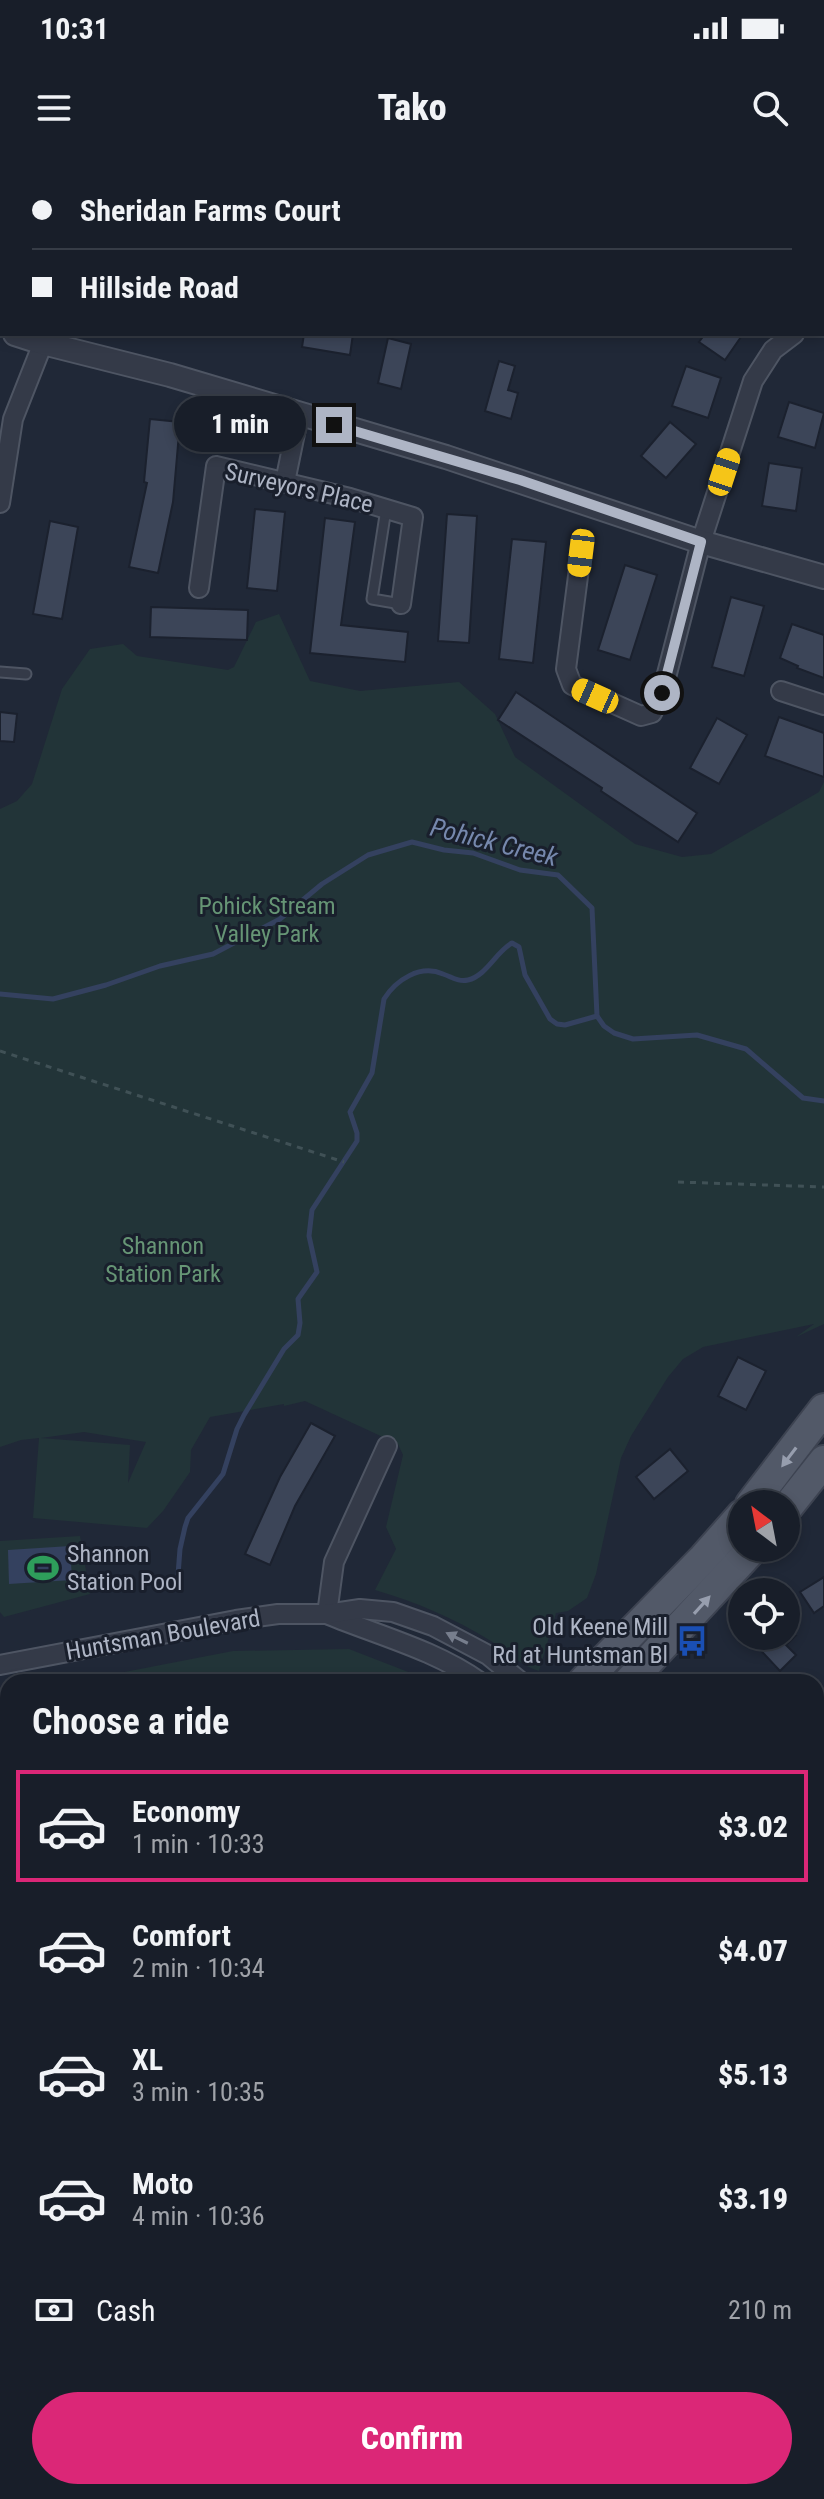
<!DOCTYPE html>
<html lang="en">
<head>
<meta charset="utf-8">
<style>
  body { margin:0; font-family:"Roboto Condensed",sans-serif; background:#252b35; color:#f1f3f6; height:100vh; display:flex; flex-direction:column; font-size:30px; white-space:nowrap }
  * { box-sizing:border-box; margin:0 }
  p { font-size:26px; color:#9fa2a8 }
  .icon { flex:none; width:44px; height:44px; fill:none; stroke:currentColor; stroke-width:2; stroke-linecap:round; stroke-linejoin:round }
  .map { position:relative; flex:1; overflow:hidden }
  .details { position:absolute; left:0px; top:1514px; width:824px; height:826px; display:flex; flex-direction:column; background:#181e29; border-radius:24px 24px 0 0; box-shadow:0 4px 12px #0003,0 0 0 2px #363c46 }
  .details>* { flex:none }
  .banner { position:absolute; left:0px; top:0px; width:824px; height:176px; box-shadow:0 4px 12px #0003,0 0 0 2px #363c46; display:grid; align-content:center; height:176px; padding:0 32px; background:#181e29 }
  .needle { width:52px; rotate:328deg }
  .controls { position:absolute; left:728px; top:1330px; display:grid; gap:16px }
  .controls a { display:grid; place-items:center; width:72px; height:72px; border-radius:50%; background:#181e29; box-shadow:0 4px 12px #0003,0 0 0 2px #363c46; font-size:40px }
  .end { position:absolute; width:36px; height:36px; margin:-18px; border:10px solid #aeb5c5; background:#111; box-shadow:0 0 0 4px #111 }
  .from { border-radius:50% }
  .bubble { position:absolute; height:56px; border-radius:28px; background:#181e29; box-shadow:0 4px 12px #0003,0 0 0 2px #363c46; font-size:26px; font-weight:800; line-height:56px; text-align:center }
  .car { position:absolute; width:24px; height:48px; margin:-24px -12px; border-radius:10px; box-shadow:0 0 6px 2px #0007; background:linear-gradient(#f5c518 24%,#345 0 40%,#f5c518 0 76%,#345 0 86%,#f5c518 0) }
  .banner b { display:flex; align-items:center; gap:28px; height:76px; font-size:30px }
  .banner b+b { border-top:2px solid #363c46 }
  .banner i { width:20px; height:20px; background:#f1f3f6 }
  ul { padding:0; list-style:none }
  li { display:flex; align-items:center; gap:24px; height:112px; margin:0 16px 12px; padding:0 16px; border:4px solid transparent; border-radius:0px }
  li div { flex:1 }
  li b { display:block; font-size:30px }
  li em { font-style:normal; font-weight:800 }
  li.current { border-color:#db2777 }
  li>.icon { width:72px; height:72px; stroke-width:1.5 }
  h2 { padding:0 32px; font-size:36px; line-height:96px }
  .pay { display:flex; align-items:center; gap:20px; height:88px; padding:0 32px; font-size:30px }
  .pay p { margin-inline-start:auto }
  .button { display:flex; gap:16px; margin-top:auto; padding:16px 32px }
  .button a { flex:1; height:92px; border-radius:48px; background:#db2777; color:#fff; font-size:32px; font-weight:800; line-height:92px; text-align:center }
  .status { display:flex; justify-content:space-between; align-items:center; height:56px; padding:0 40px; background:#181e29; direction:ltr }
  .status svg { height:22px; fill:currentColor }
  header { display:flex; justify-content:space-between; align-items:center; height:104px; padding:0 32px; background:#181e29; font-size:36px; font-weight:800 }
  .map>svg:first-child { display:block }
  .green { fill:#223438; fill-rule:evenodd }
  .water { fill:#34415f }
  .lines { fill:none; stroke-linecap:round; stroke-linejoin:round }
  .stream { stroke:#34415f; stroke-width:5 }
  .building { fill:#3c4558; stroke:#1b212e; stroke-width:2 }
  .service-casing { stroke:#4e5563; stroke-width:13 }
  .minor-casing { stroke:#4e5563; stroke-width:22 }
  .tertiary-casing { stroke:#4e5563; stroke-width:26 }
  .primary-casing { stroke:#3d4351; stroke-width:34 }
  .path { stroke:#405156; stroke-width:3; stroke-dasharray:6 6; stroke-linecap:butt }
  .service { stroke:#343a48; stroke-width:9 }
  .minor { stroke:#343a48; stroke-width:18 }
  .tertiary { stroke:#343a48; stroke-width:22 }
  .primary { stroke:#525968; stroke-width:30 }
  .oneway { fill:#979eae }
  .oneway2 { fill:#777e8d }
  .route { stroke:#aeb5c5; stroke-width:10 }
  .labels { text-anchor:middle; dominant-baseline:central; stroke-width:6; stroke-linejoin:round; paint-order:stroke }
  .street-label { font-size:24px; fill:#aeb5c5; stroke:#191f2c }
  .park-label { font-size:24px; fill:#669575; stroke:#191f2c }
  .poi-label { font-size:24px; fill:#aeb5c5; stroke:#191f2c; text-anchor:start }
  .water-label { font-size:26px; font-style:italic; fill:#7688ad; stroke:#191f2c }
</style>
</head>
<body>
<div class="status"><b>10:31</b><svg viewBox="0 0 49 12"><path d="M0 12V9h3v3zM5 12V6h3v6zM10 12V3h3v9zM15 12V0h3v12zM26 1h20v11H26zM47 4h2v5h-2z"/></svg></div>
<header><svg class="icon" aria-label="menu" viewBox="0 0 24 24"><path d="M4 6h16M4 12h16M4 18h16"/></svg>Tako<svg class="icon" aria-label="search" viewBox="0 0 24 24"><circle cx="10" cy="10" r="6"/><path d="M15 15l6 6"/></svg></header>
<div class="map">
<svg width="824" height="2339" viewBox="0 0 824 2339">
  <rect width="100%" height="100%" fill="#202837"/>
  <g class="green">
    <path d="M279,454L310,521L360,531L459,522L495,554L515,597L635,684L682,697L711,694L819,632L824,622V1164L796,1177L814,1164L703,1187L683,1199L668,1217L631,1276L621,1298L596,1414L587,1438L568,1451L556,1453L539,1511C520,1505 507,1491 491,1481C454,1458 416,1442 375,1430L396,1389L386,1367L403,1295L398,1284L305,1241L284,1246V1244L210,1257L191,1290L190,1312L163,1351L147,1368L33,1358L39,1278L21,1280L0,1287V649L17,641L32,624L62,529L90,489L123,484L137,496L228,510L234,507L256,462ZM84,1272L146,1282L128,1323L130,1285L41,1278Z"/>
    <path d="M80,1376L90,1434L4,1457L0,1452V1381Z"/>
    <path d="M349,1489L434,1522H73L233,1491Z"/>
    <path d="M8,1535V1638L0,1623V1536Z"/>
    <path d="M8,1820V2077L0,2085V1827Z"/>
    <path d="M8,2190V2332H69L68,2339H0V2198Z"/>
  </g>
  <path class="water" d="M70,1386L72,1420L9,1424L8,1390Z"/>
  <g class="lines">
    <g class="stream">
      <path d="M0,834L53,839L106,825L160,806L213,794L280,759L322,724L368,695L412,682L444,690L473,693L520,710L558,715L592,748L597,856L604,866L614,873L633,879L697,875L746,889L803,938L824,941"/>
      <path d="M177,1428L180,1389L185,1367L188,1358L223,1314L237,1269L244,1255L284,1189L298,1175L300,1163L298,1139L317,1112L309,1076L312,1050L357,981V973L350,952L372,913L384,839C396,820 420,804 443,814C452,817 458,822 468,820C486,816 496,792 512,783L519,787L525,815L550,859L557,864L565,865L597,856"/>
      <path d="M0,1903L8,1898"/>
      <path d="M0,2252L8,2232"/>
    </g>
  </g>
  <g class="building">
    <path d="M304,174H353L350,195L302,187Z"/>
    <path d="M705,174H743L725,200L699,182Z"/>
    <path d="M388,178L411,184L401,229L378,223Z"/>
    <path d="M499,201L515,206L508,230L518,233L511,259L485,251Z"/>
    <path d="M686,206L721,218L708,258L672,246Z"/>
    <path d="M789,242L824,253L815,288L778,277Z"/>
    <path d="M150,259L180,262L173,342L158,413L129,407L147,323L144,322Z"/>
    <path d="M670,262L696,284L666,318L641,296Z"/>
    <path d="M769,303L802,308L796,351L762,346Z"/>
    <path d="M255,349L285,352L277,431L247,428Z"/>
    <path d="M447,354L477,356L469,483L438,481Z"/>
    <path d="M325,358L355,362L341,465L408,472L405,502L310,493Z"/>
    <path d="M50,361L78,367L62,459L33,454Z"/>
    <path d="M512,379L546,382L533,503L499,499Z"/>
    <path d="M625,405L657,415L630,500L598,490Z"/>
    <path d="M731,437L764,446L744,516L712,507Z"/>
    <path d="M151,447L248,450L247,480L150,477Z"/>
    <path d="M792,464L824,475V518L797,508L798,506L780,498Z"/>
    <path d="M516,532L697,653L678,682L601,631L602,628L498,560Z"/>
    <path d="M0,552L17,554L14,582L0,581Z"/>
    <path d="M779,557L824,573V617L765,596Z"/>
    <path d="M717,558L747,575L719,624L690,608Z"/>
    <path d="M738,1197L766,1211L746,1250L718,1236Z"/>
    <path d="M311,1263L335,1276L295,1346L270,1405L245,1394L280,1317Z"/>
    <path d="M670,1289L688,1311L654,1339L636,1317Z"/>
    <path d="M824,1417V1446L814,1453L800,1432Z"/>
    <path d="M761,1476H795L786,1485L796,1495L780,1511L754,1483Z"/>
  </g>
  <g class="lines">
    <defs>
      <g id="service">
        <path d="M386,349L372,439L401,444"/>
        <path d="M0,512L26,514"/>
      </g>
      <g id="minor">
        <path d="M822,157L824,156"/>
        <path d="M285,322L299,254"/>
        <path d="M0,343L13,259L43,183"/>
        <path d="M581,393L566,509L572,525L641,556L652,553L662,533L701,382L753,221L773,190L794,174"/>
        <path d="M199,428L216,306L350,338L413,357L401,444"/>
        <path d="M781,531L824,545"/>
        <path d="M327,1454L334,1402L387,1286"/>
        <path d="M329,1455C380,1476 435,1490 480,1522"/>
        <path d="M0,1505L236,1460L278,1454H327L360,1449L393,1452L433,1466L488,1495L521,1522"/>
        <path d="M816,2003L824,1998"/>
        <path d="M771,2332L773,2339"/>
      </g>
      <g id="tertiary">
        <path d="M15,174L43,183L170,215L446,297L701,382L824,417"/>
        <path d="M816,1807L824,1816"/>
        <path d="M816,1856L824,1867"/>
      </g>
      <g id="primary">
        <path d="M751,1344L824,1249"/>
        <path d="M786,1349L824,1301"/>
        <path d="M583,1522L704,1398L742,1355"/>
        <path d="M629,1522L753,1388"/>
        <path d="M0,2119L8,2111"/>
        <path d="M0,2162L8,2154"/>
      </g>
    </defs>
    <use href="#service" class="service-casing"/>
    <use href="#minor" class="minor-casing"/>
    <use href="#tertiary" class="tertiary-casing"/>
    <use href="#primary" class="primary-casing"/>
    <g class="path">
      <path d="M0,891L344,1002"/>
      <path d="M678,1022L824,1027"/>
    </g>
    <use href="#service" class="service"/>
    <use href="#minor" class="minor"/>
    <use href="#tertiary" class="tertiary"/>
    <use href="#primary" class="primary"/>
  </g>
  <defs><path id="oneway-solid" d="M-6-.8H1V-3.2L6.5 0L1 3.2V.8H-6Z" transform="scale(2)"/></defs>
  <g class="oneway">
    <use href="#oneway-solid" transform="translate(789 1297) rotate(127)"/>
    <use href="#oneway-solid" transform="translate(702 1445) rotate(-48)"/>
  </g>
  <use class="oneway2" href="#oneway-solid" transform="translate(457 1478) rotate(-154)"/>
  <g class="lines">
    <path class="route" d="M334,265L520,320L701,382L662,533"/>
  </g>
  <defs>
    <symbol id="stadium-bare" viewBox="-9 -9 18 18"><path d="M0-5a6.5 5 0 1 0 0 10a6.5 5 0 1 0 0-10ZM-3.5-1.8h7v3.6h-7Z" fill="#2e9e5b" stroke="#191f2c" stroke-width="2.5" paint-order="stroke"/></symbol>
    <symbol id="bus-bare" viewBox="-9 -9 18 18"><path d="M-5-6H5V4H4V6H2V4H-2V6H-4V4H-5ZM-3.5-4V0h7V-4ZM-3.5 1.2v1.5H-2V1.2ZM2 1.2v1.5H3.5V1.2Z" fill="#1a4fb4" stroke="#191f2c" stroke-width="2.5" paint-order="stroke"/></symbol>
  </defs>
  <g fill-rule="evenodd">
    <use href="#stadium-bare" x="21" y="1386" width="44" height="44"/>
    <use href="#bus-bare" x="670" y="1459" width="44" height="44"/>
  </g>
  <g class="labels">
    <g class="street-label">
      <text transform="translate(299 328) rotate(13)">Surveyors Place</text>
      <text transform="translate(163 1475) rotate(-10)">Huntsman Boulevard</text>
    </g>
    <g class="park-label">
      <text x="267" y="746">Pohick Stream<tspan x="267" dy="28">Valley Park</tspan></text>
      <text x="163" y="1086">Shannon<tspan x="163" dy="28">Station Park</tspan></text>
    </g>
    <g class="poi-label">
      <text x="67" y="1394">Shannon<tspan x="67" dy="28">Station Pool</tspan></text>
      <text x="668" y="1467" text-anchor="end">Old Keene Mill<tspan x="668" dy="28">Rd at Huntsman Bl</tspan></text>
    </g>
    <g class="water-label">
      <text transform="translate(494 682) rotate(14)">Pohick Creek</text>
    </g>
  </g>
</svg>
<div class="controls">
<a><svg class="needle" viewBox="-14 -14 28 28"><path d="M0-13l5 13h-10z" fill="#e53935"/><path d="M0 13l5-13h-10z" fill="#9fa2a8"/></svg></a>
<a><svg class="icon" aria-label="locate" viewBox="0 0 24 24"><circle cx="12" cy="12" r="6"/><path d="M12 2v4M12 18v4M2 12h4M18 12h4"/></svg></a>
</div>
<i class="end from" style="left:662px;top:533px"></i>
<i class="end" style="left:334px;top:265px"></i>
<div class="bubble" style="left:174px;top:236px;width:132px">1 min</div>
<i class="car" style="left:724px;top:312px;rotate:18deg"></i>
<i class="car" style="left:581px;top:393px;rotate:187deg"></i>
<i class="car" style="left:595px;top:536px;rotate:294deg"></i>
<div class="banner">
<b><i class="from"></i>Sheridan Farms Court</b>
<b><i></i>Hillside Road</b>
</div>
<section class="details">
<h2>Choose a ride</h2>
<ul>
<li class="current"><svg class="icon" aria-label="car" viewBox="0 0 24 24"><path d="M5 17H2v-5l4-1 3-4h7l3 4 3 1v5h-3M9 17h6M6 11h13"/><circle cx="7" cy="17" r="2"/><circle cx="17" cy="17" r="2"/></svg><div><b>Economy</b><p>1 min · 10:33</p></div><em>$3.02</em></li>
<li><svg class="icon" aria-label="car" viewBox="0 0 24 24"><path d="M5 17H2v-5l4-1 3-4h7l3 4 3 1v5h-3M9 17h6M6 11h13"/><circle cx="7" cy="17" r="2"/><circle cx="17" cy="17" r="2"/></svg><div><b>Comfort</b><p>2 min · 10:34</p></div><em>$4.07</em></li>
<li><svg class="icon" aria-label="car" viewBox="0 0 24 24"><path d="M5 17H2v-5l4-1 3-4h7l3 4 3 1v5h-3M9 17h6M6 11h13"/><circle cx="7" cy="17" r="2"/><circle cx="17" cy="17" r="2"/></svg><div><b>XL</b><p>3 min · 10:35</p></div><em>$5.13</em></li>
<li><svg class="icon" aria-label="car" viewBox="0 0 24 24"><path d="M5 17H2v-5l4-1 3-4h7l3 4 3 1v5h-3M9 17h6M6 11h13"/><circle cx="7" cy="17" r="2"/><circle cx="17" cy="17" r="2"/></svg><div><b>Moto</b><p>4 min · 10:36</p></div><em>$3.19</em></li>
</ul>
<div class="pay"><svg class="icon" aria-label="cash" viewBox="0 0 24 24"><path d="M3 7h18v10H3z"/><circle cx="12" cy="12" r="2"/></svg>Cash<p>210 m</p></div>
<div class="button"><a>Confirm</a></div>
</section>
</div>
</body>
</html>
